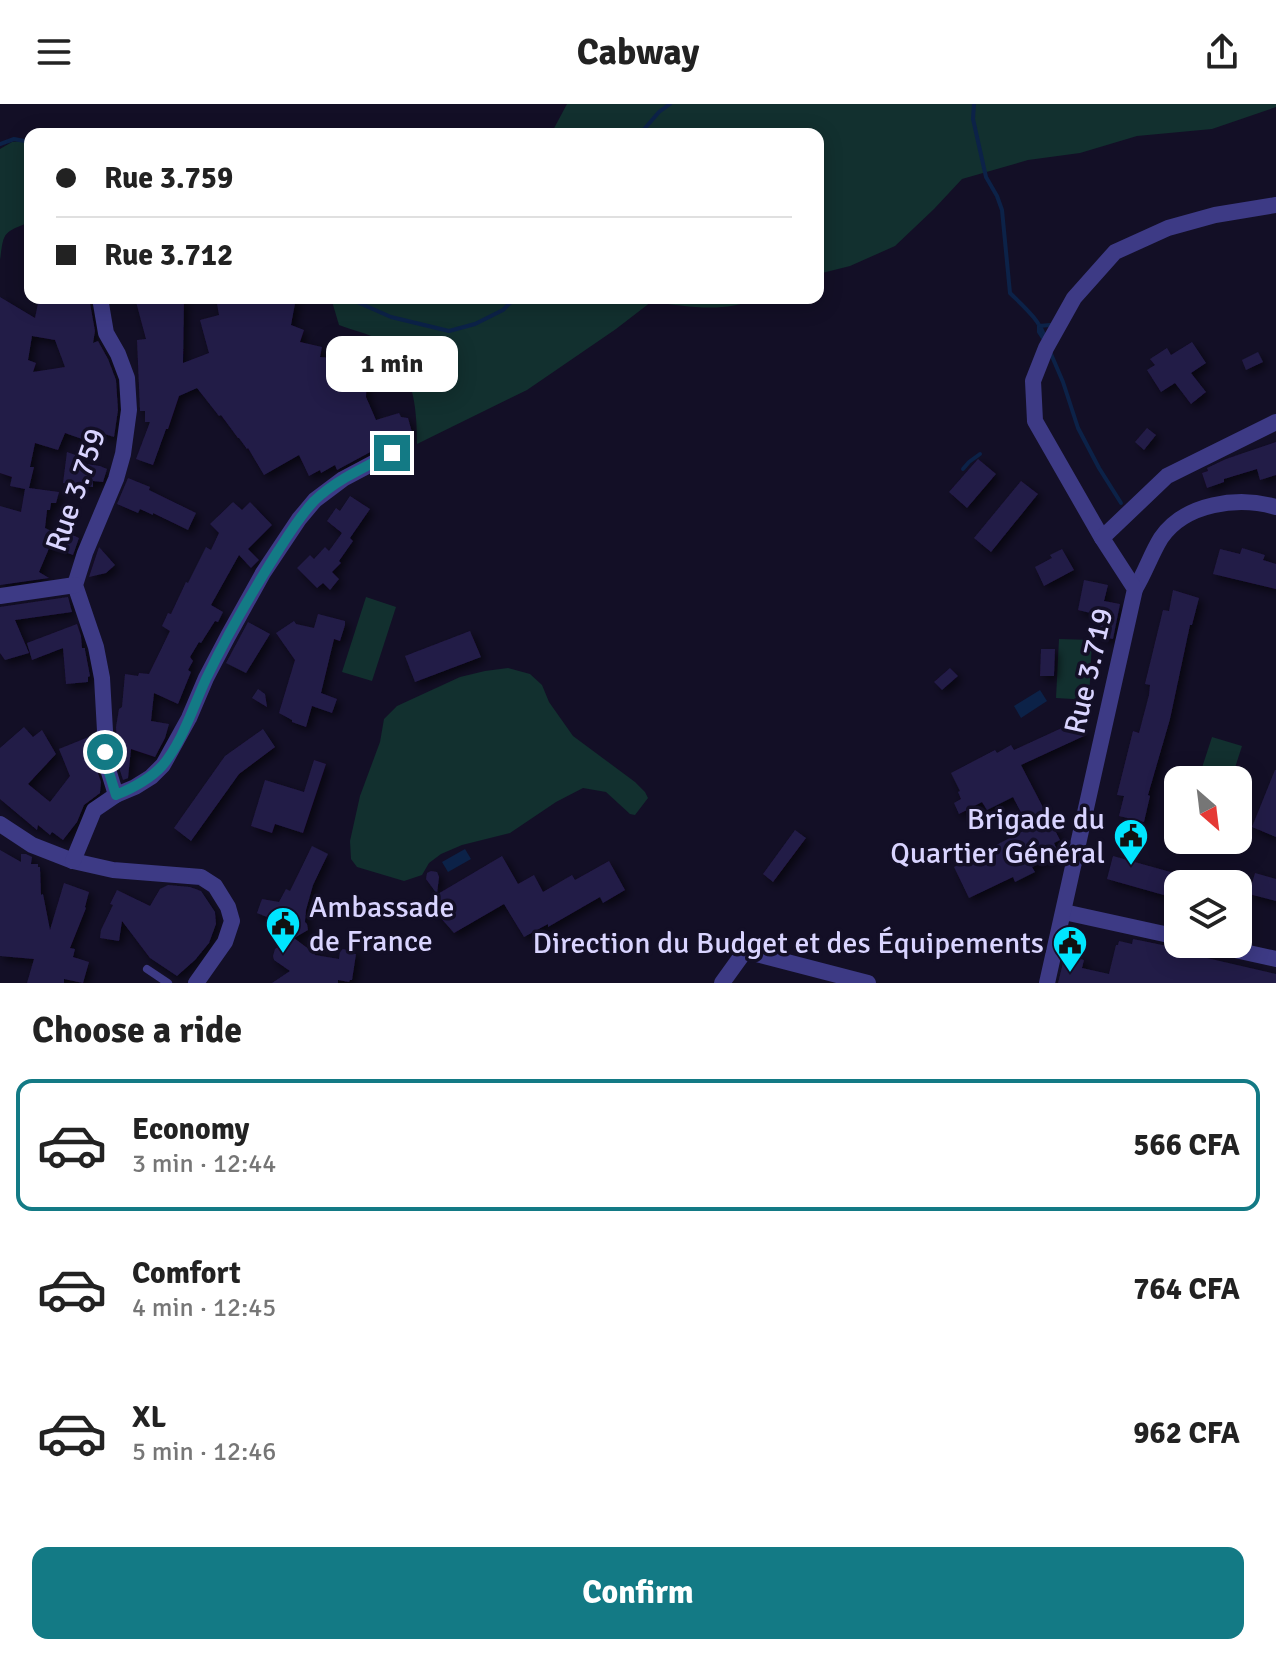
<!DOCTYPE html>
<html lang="en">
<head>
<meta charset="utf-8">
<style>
  body { margin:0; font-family:Signika,sans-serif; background:#f2f2f2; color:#222; height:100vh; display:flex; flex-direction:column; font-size:30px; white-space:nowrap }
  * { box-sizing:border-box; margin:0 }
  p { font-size:26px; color:#767676 }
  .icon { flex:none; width:44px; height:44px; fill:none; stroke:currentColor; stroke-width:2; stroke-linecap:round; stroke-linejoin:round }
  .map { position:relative; height:879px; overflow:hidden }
  .sheet { display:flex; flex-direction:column; background:#fff; flex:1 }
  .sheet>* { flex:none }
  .guide { position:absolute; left:24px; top:24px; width:800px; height:176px; border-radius:16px; box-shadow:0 4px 20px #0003; display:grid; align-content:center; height:176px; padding:0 32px; background:#fff }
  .needle { width:52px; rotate:152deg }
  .fabs { position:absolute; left:1164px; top:662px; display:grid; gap:16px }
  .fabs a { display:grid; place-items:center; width:88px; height:88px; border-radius:16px; background:#fff; box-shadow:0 4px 20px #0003; font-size:40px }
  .end { position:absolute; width:36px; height:36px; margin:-18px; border:10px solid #137a85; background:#fff; box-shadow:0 0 0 4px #fff }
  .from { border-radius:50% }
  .bubble { position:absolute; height:56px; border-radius:16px; background:#fff; box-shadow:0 4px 20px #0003; font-size:26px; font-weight:700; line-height:56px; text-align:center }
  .guide b { display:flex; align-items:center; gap:28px; height:76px; font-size:30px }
  .guide b+b { border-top:2px solid #e0e0e0 }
  .guide i { width:20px; height:20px; background:#222 }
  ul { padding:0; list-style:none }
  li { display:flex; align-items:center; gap:24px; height:132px; margin:0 16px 12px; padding:0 16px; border:4px solid transparent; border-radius:16px }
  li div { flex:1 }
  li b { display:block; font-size:30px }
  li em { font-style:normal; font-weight:700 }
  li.on { border-color:#137a85 }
  li>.icon { width:72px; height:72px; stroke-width:1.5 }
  h2 { padding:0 32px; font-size:36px; line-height:96px }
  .action { display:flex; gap:16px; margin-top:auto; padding:16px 32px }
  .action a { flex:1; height:92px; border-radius:16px; background:#137a85; color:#fff; font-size:32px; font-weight:700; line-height:92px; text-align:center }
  header { display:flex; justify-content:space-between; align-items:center; height:104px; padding:0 32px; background:#fff; font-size:36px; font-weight:700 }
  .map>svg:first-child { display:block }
  .green { fill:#12302f }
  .water { fill:#0c2248 }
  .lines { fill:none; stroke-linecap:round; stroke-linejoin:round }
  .stream { stroke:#0c2248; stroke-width:4 }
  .building { fill:#241b47; fill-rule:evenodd; filter:url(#shadow) }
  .service { stroke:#3d3a85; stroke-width:8 }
  .minor { stroke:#3d3a85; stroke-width:16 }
  .route { stroke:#137a85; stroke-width:10 }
  .labels { text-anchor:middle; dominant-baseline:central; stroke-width:7; stroke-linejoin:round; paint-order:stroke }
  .street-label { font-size:30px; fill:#d9d4ff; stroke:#130f26 }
  .poi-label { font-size:30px; fill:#d9d4ff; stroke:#130f26; text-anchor:end }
</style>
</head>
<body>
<header><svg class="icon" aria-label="menu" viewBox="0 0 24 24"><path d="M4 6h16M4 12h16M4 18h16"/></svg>Cabway<svg class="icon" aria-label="share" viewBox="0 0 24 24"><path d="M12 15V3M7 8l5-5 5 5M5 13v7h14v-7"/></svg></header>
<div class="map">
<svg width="1276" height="879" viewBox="0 0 1276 879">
  <defs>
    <filter id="shadow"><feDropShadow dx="4" dy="4" stdDeviation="4" flood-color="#0009"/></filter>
  </defs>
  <rect width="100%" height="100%" fill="#130f26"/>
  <g class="green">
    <path d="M567,0H1276V3L1212,25L1137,32L1080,49L1028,56L962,75L934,105L895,142L850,162L818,170V30H551Z"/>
    <path d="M22,37L30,40V118C2,129 4,128 0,156V45L12,38Z"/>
    <path d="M331,194H757C724,210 687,202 651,198L616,225L527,286L417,340C417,301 413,262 380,237C369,229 351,226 339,221Z"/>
    <path d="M366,493L396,503L372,577L342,568Z"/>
    <path d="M1059,535L1092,536L1089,596L1056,594Z"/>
    <path d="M508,564L530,570L542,581L549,598L573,632L635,678L645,688L648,694L635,711L630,710L606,688L583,684L556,698L510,729L462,741L441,750L429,759L422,771L404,777L357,763L351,755L350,737L360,692L380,638L384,615L397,602L460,573L485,567Z"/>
    <path d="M1212,633L1242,642L1231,676H1198Z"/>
  </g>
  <g class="water">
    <path d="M1040,586L1047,597L1021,614L1014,602Z"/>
    <path d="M465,745L471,755L448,768L442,758Z"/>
  </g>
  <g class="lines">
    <g class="stream">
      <path d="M974,0L973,15L986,73L997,92L1002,106L1010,189C1023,202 1040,216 1045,234"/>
      <path d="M640,30L659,8L670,0"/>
      <path d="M0,40L14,35L30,38"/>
      <path d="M348,194L391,213L449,227L475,220L503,206L515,194"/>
      <path d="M1043,234L1039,228V222L1050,221"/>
      <path d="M1051,250L1063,278L1078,324L1099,364L1121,399"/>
      <path d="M963,365L969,358L980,350"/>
    </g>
  </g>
  <g class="building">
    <path d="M0,193L35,214L39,194H89L95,227L93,239L98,237L108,255L116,276L118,306L114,333L86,324L82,335L65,329L58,346L35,339L30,363H34L29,384L59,388L56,399H51L50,406H47L45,424L63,433L66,428L79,434L73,451L50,442L39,468L49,474L0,481V402L21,408L25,385L10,382L12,373L0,369ZM32,232L55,236L65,263L33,268L36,259L28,256Z"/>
    <path d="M135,194H184L183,259L209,249L200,216L219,211L216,194H296L291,221L304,226L300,238L322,243L320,253L332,254L331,265L367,268L366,293L376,316L399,309L401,313L408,314L413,332L387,339L337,366L335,361L321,369L320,366L309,372L299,351L264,371L248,344L247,345L239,334H238L221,311L219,312L197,284L179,292L168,325H166L153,361L136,355L150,318H145V307H140L137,236L146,235Z"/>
    <path d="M1192,238L1206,259L1191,269L1206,288L1191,300L1175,279L1161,288L1147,266L1155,261L1150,255L1167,244L1171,251Z"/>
    <path d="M1258,248L1263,258L1246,266L1242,256Z"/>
    <path d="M1147,324L1156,331L1144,346L1135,338Z"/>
    <path d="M1276,338V371L1260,376L1257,365L1224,375V378L1207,384L1202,369L1208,367L1207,364L1226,355Z"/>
    <path d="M67,348L81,353L79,359L100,362L107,365L103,378L93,377V383L63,379Z"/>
    <path d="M978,355L996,370L967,404L949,388Z"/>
    <path d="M128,374L150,383L149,386L196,409L188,426L153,409V411L140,405L138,409L117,400Z"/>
    <path d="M1021,377L1038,390L991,448L974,434Z"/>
    <path d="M350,392L370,405L350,434L353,437L339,457L341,459L332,468L339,475L330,486L323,479L317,484L297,464L310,451L314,455L325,443L329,447L342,429L327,417L336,404L340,407Z"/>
    <path d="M233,398L242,406L250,398L272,421L248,445L259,456L251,464L239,451L211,501L223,508L218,518L215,517L201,539L199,538L190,553L193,557L188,566L191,568L178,600L154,589L151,617L169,620L165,634L155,653L131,645L128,674L123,676L118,660L116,623L119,605L122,603L125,570L138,572L139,569L149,570L170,527L162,522L168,509L171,510L186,478L188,479L206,443L211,446L219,429L210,420Z"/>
    <path d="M99,443L115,461L106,469L89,473Z"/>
    <path d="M1242,444L1265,451L1263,456L1276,460V485L1213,470L1220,445L1240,450Z"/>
    <path d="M1062,445L1074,466L1044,482L1035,463L1052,454L1050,451Z"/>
    <path d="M1084,476L1108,481L1104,497L1120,500L1113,535L1098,532L1103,512L1078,506Z"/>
    <path d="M1173,486L1199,494L1192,521H1190L1170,615L1148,691L1150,692L1144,718L1119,712L1124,692L1117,691L1133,627L1139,629L1149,591L1150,581L1145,580L1163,506L1169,507Z"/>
    <path d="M68,493L72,508L15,516L29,549L5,556L0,549V503Z"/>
    <path d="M318,510L345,517V521L340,537L334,535L321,589L337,595L332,609L312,602L306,623L292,618V616L279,609L295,556L276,529L294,517L296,520L314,524Z"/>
    <path d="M248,518L270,530L246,569L226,559Z"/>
    <path d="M77,520L81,532L82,544H85V546L90,572L88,573V578L66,580L63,544L32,556L27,539Z"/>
    <path d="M470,527L481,553L415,578L405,552Z"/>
    <path d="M1041,545H1055L1054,572H1040Z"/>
    <path d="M950,564L958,572L942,586L934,578Z"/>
    <path d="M258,585L265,590L267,603L252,594Z"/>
    <path d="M1077,617L1084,632L1021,661L1060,736L1054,739L1059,750L1032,763L1035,768L1015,778L1013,773L969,794L954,763L1029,724L1013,693L987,706L982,698L959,710L954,699L961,695L958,688L960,687L951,669L995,646L997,649L1011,641L1014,646Z"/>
    <path d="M24,623L33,633L42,626L56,650L28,680L50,698L70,672L59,645L91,632L95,641L96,663L101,678L100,689L84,701L77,718L63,736L52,728L50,731L38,721L37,726L0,695V644Z"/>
    <path d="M263,625L275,643L239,670L191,737L174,724L225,652Z"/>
    <path d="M314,656L326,660L303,729L275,720L272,729L251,722L265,676L304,688Z"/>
    <path d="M1275,666H1276V733L1252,723Z"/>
    <path d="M795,726L806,734L773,778L763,770Z"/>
    <path d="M312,742L328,750L313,781L306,806L305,818L307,820L308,826L294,834L310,846L316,847L315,851L339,855L340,847L343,845L354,847V850H356L352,876H350L349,878L338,876V879H272L290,867L274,856L273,852L275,845L291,833L275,829L277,817L257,809L262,795L279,798L286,785L290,787Z"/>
    <path d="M0,746L21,758V750H26L32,753L31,760H38V763H40L41,791L43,790L50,826L64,779L89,788L85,803L86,804L70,844L75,845L73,853L89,858L83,879L64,875V879H27L34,855L0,852Z"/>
    <path d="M502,752L518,780L534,771L543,788L572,771L575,776L609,757L625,786L603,799L600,793L548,823V820L524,833L504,800L454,829L426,797Z"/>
    <path d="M1113,752L1203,777L1202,780H1178V795L1107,775Z"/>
    <path d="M431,767L437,768L439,773L437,790L426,775L427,769Z"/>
    <path d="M1255,769L1276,775V797L1249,790Z"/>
    <path d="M168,781L190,783L201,787L215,808L216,820L209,839L195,856L177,872L150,854L122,817L119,837L100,834L101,826L113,801L110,800L117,786L150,802L160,785Z"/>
    <path d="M1133,835L1172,843V846L1276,870V879H1058L1063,859L1070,860L1072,853L1084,856L1082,864L1109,870L1116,841H1118L1119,837L1132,840Z"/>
  </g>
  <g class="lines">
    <path class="service" d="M147,865L168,879"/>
    <g class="minor">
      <path d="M100,194L106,229L118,250L127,274L129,306L123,350L116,375L85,449L75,481L96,543L102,574L107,662L116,691"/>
      <path d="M1102,434L1035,317L1033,277L1046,244L1074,194L1115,148L1168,124L1215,111L1276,101"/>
      <path d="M1135,485C1145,469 1151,450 1161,434C1185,399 1238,392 1276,403"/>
      <path d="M0,492L75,481"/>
      <path d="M0,720L32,741L73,757L113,766L201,773L215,782L228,803L232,817L225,838L196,879"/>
      <path d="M73,757L94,706L116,691L135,683L151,673L163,661L189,614L206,574L228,532L263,469L299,415L315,396L343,375L392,349"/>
      <path d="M1064,808L1178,833"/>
      <path d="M1208,840L1276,855"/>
      <path d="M722,879L745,847L868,879"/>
      <path d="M1047,879L1135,485L1102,434L1167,372L1276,318"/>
    </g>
  </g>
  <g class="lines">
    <path class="route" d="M105,648L107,662L116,691C133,684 149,676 162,662C182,639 193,603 206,575C227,531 252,488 278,447C289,430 300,412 314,397C336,376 365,363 392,349"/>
  </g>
  <defs>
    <symbol id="civic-pin" viewBox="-11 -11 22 30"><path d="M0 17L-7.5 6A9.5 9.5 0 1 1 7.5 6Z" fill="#00e5ff" stroke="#130f26"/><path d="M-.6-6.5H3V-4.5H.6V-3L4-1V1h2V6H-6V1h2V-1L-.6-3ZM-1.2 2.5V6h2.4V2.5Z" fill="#111"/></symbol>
  </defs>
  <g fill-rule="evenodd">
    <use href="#civic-pin" x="1111" y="712" width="40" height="54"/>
    <use href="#civic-pin" x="263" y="800" width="40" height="54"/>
    <use href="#civic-pin" x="1050" y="819" width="40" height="54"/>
  </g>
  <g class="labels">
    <g class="street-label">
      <text transform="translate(76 386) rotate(-71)">Rue 3.759</text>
      <text transform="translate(1089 567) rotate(-77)">Rue 3.719</text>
    </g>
    <g class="poi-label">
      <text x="1105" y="715">Brigade du<tspan x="1105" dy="34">Quartier Général</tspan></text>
      <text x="309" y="803" text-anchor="start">Ambassade<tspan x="309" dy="34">de France</tspan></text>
      <text x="1044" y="839">Direction du Budget et des Équipements</text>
    </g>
  </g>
</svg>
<div class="fabs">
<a><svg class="needle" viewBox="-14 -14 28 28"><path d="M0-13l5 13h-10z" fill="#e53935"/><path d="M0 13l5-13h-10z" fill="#767676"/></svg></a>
<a><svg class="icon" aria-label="layers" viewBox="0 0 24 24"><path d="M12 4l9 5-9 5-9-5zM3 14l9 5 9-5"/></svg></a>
</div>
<i class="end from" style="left:105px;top:648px"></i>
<i class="end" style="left:392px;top:349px"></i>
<div class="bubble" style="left:326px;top:232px;width:132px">1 min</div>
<div class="guide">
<b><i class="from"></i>Rue 3.759</b>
<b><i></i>Rue 3.712</b>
</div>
</div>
<section class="sheet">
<h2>Choose a ride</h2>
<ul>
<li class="on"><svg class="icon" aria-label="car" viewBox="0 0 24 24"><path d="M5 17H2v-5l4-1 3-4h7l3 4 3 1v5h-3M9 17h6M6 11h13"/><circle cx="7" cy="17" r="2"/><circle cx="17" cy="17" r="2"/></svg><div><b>Economy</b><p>3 min · 12:44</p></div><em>566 CFA</em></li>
<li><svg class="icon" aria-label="car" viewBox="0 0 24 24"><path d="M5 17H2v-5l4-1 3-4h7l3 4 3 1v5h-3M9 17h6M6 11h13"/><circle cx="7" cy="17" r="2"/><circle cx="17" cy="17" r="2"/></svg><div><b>Comfort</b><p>4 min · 12:45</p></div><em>764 CFA</em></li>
<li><svg class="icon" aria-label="car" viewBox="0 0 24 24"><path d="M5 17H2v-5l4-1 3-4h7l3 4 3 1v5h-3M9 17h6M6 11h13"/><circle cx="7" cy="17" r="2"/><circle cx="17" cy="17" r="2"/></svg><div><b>XL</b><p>5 min · 12:46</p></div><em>962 CFA</em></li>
</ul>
<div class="action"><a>Confirm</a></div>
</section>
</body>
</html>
